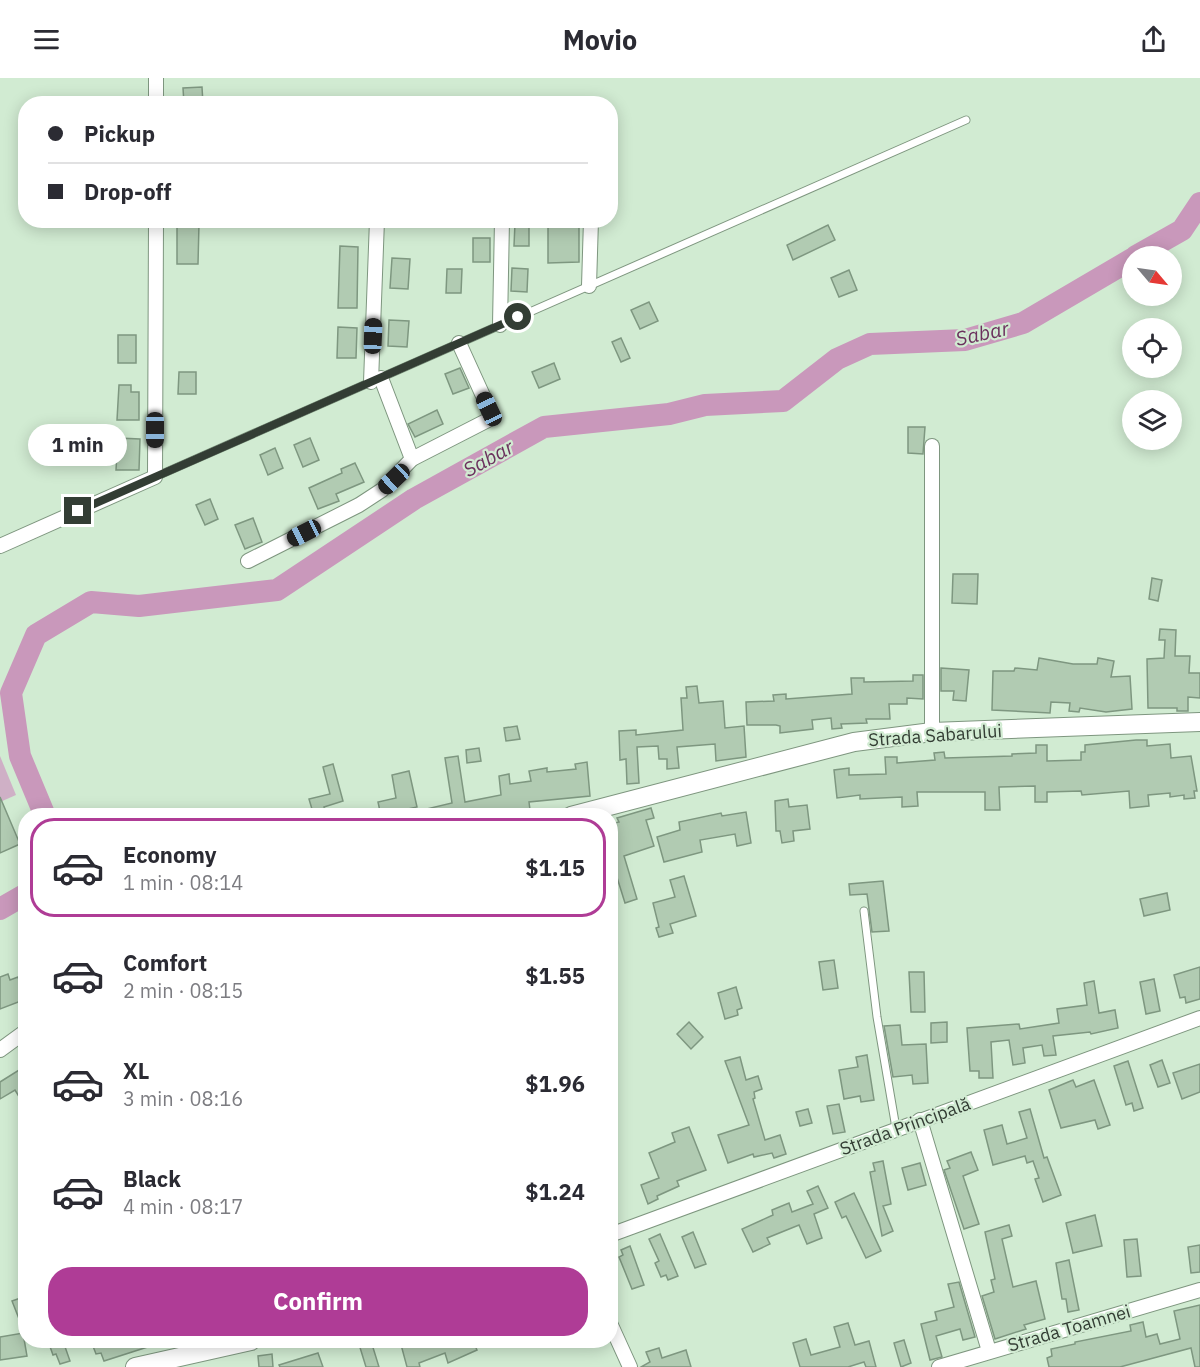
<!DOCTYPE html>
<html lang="en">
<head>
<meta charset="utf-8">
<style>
  body { margin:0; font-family:"IBM Plex Sans",sans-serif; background:#f2f2f3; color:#2b2b33; height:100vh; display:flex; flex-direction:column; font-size:22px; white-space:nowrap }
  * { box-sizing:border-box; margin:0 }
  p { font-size:20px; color:#7c7c81 }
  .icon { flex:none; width:33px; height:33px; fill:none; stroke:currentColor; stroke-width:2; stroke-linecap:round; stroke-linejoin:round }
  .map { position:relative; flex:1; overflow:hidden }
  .panel { position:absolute; left:18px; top:730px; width:600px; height:540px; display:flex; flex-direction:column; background:#fff; border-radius:24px; box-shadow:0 3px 15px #0003 }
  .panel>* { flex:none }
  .guide { position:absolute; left:18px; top:18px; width:600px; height:132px; border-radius:24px; box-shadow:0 3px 15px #0003; display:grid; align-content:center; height:132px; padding:0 30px; background:#fff }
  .needle { width:39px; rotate:119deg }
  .buttons { position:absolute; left:1122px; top:168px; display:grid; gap:12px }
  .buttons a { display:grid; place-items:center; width:60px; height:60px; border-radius:50%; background:#fff; box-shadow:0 3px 15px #0003; font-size:30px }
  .end { position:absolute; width:27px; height:27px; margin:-14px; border:8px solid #333d34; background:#fff; box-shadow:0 0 0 3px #fff }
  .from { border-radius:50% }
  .bubble { position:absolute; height:42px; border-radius:21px; background:#fff; box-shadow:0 3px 15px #0003; font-size:20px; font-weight:700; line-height:42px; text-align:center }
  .car { position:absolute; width:18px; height:36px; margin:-18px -9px; border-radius:8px; box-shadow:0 0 4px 2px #0007; background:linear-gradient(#222 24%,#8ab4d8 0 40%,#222 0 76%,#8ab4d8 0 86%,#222 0) }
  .guide b { display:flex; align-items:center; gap:21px; height:57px; font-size:22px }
  .guide b+b { border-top:2px solid #e1e1e2 }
  .guide i { width:15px; height:15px; background:#2b2b33 }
  ul { padding:10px 0 0; list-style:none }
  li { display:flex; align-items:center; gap:18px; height:99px; margin:0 12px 9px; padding:0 18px; border:3px solid transparent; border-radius:24px }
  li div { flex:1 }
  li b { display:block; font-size:22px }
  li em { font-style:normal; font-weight:700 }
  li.active { border-color:#af3c96 }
  li>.icon { width:54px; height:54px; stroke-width:1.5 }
  .cta { display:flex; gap:12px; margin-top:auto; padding:12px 30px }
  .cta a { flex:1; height:69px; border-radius:24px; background:#af3c96; color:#fff; font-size:24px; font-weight:700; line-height:69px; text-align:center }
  header { display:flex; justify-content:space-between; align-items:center; height:78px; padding:0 30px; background:#fff; font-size:27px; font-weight:700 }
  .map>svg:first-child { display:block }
  .green { fill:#cfb0c6 }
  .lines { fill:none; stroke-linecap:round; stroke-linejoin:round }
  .river { stroke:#c998bb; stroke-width:22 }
  .building { fill:#b1cbb2; stroke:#7e9780; stroke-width:1.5 }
  .service-casing { stroke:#7e967f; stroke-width:9 }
  .minor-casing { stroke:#7e967f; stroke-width:16 }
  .secondary-casing { stroke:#7e967f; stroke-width:20 }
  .service { stroke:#fff; stroke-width:7 }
  .minor { stroke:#fff; stroke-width:14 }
  .secondary { stroke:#fff; stroke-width:18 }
  .route { stroke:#333d34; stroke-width:8 }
  .labels { text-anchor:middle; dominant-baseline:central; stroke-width:4.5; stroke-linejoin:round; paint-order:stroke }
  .street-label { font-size:18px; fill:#333d34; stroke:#d1ebd2 }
  .water-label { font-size:20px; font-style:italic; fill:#6b305d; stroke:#d1ebd2 }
</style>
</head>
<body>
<header><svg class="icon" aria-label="menu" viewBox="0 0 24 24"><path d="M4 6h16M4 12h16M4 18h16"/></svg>Movio<svg class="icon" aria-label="share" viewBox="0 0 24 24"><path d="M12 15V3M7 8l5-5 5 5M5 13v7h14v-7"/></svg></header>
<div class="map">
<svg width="1200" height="1289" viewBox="0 0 1200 1289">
  <rect width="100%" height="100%" fill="#d1ebd2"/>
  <path class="green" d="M0,678L16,717L0,724Z"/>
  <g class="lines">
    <g class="river">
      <path d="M1136,178L1182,152L1200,125"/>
      <path d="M45,738L20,678L11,615L36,557L91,524L139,528L277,512L414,421L544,349L669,336L705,327L783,323L837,281L870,266L965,262L1023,245L1132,181"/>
      <path d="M0,831L26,816"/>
    </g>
  </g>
  <g class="building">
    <path d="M202,9L203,26H184L183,10Z"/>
    <path d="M515,145H529V168H514Z"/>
    <path d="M177,146H199L198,186H177Z"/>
    <path d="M828,147L835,162L793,182L787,167Z"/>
    <path d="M548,148H579V184L548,185Z"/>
    <rect x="473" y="160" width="17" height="24"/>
    <path d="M340,168L358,169L357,230H338Z"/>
    <path d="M392,180L410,181L408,211L390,210Z"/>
    <path d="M512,190L528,191L527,214L511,213Z"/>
    <path d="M447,191H462L461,215H446Z"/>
    <path d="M849,192L857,212L839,219L831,200Z"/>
    <path d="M649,224L658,243L640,251L631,232Z"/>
    <path d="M389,242L409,243L407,269L388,268Z"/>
    <path d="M338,249L357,250L356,280H337Z"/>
    <rect x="118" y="257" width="18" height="28"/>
    <path d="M621,260L630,280L621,284L612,264Z"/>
    <path d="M554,285L560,301L539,310L532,294Z"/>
    <path d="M460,290L469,310L453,316L445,296Z"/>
    <path d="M179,294H196V316H178Z"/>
    <path d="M119,307H131V314H139V342H117Z"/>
    <path d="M437,332L443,346L415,359L408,346Z"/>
    <path d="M908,349H925L923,376L908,375Z"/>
    <path d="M118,360L140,361L139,392H116Z"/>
    <path d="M310,360L319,382L303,389L294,367Z"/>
    <path d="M275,370L283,390L268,397L260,377Z"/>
    <path d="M355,385L364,404L336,416L339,423L318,431L309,410L342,395L341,391Z"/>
    <path d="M210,421L218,441L205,447L196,427Z"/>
    <path d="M253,440L262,464L245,471L235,447Z"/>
    <path d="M953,496H978L977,526L952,525Z"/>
    <path d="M1152,500L1162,502L1158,523L1149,521Z"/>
    <path d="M1160,551L1176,552L1175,578H1190L1189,595H1200V620L1188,619V633H1177V630H1148L1147,581L1164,580L1165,562H1159Z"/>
    <path d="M1039,580L1073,586H1097L1098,580L1114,583L1111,599L1130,598L1132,631L1106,634L1080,630L1079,634L1069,633L1070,625L1051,624L1050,635L992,632L993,593H1014L1015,590L1037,592Z"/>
    <path d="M941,590L969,592L966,623L953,622L954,613H941Z"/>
    <path d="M913,597H923V621L907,620V626H889L890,641H866L867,645L841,646L842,650L832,651L831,640L812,642L813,651L780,655V648L776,647H747L746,624L774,623L773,617L786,616V621L852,616L851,600H864V604L913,603Z"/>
    <path d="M697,608L699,625L723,623L725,650L744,648L746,679L716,683L715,666L677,669L679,690L667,691V681H659L658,668L637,669L639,705L627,706L626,681L620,682L619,653L636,652V657L683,652L681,620H687L686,609Z"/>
    <path d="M517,648L520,661L506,663L504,650Z"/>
    <path d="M1136,662H1147V668L1170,666L1171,680L1191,678L1197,713H1194L1195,720L1184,721V717L1170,719V715L1148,717L1149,728L1130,730L1129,713L1082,717L1081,713L1047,714V724H1035V708L999,709L1000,732H985V714H917L918,728L902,729V719L860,721V717L837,720L834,692L849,690V697L886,696L885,679H897V685L935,682L934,675L944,674L945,680L1012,678V676L1036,675V667H1047V683L1081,682V674H1085V667Z"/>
    <path d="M479,670L481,683L467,685L466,672Z"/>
    <path d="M458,678L465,724L501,717L499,698L509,696L510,706L531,703L529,693L547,690V694L576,691L575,686L587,684L590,718L529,724L530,732L502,738H415L414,734L452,725L445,680Z"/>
    <path d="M333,686L343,723L324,729L327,738H314L309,721L330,716L323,689Z"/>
    <path d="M409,693L417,729L394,734L395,738H381L378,724L396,720L392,697Z"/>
    <path d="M0,719L20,766L0,775Z"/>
    <path d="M788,721L789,729L807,727L810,751L793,753L794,763L782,765L780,753H776L775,723Z"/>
    <path d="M651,730L654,740L646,742L654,768L624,778L637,821L625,825L610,777V746L619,744L617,740Z"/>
    <path d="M746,734L751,765L737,768L735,756L700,762L702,774L664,784L657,759L680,752L679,744L721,735L722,738Z"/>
    <path d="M684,798L696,838L670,846L673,855L659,859L656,850L659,849L653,825L675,819L670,802Z"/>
    <path d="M883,803L889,853L872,854L867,816L850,817L849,806Z"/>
    <path d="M1167,815L1170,832L1144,838L1140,821Z"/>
    <path d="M834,882L838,910L823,912L819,884Z"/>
    <path d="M1200,889V921L1186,925L1185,919L1180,920L1174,897Z"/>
    <path d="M909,894H924L925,934H911Z"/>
    <path d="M8,896L10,902L18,899L26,921L0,931V899Z"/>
    <path d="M1154,901L1160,933L1146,936L1140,904Z"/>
    <path d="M1094,903L1099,935L1115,932L1118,950L1091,956L1090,954L1053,958L1056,977L1044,978L1042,967L1023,970L1025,985L1013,987L1009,962L991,964L993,1000H979V993H970L967,950L1019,946L1020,951L1059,945L1057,931L1087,927L1084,905Z"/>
    <path d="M736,909L742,930L737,932L738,937L725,941L718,915Z"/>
    <path d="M689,944L703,959L691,971L677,956Z"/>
    <path d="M947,944V964L931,965V945Z"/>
    <path d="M900,947L902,967L926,966L928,1005L913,1006L912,997L893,999L884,948Z"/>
    <path d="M867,977L874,1022L861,1024L860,1018L844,1021L839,992L858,989L856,979Z"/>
    <path d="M740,979L746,1002L758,998L762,1011L754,1014L755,1020L753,1021L765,1062L780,1057L786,1076L774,1080L772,1075L754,1079L753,1076L728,1085L718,1057L749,1047L725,983Z"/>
    <path d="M1162,982L1170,1005L1158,1009L1150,987Z"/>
    <path d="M1128,983L1143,1030L1134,1033L1132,1025L1126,1027L1114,988Z"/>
    <path d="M1200,986V1014L1182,1021L1173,995Z"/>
    <path d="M19,992L26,1003V1030L15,1012L0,1021V1004Z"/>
    <path d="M1073,1002L1076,1009L1094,1002L1110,1047L1098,1051L1095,1042L1061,1050L1049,1012Z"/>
    <path d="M839,1026L845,1054L833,1056L827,1028Z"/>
    <path d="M808,1031L812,1045L800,1048L796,1034Z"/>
    <path d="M1030,1031L1044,1080L1047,1079L1061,1117L1043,1124L1035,1101L1039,1100L1033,1083L1027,1085L1025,1078L993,1087L984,1052L1002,1047L1007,1066L1027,1060L1019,1034Z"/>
    <path d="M689,1049L706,1092L677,1103L679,1108L657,1118L658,1121L648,1126L641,1107L659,1100L649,1075L675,1064L672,1055Z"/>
    <path d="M971,1074L978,1092L963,1098L979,1146L964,1151L944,1092L950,1090L947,1083Z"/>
    <path d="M883,1083L891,1126L883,1128L893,1153L882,1158L870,1094L875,1093L873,1085Z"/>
    <path d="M920,1085L926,1107L908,1112L902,1090Z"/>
    <path d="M818,1108L828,1130L814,1136L822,1160L807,1166L799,1147L767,1160L770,1166L753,1174L742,1151L773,1137L772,1132L789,1125L792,1134L813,1126L807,1113Z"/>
    <path d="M854,1115L881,1173L866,1180L846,1138L842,1140L835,1124Z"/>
    <path d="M1095,1137L1102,1168L1073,1175L1066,1145Z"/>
    <path d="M1009,1147L1012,1158L1002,1161L1013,1209L1036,1203L1045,1241L1024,1247L1026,1251L995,1261L982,1218L994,1214L991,1202L995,1201L985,1154Z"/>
    <path d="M693,1154L706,1186L695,1190L682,1159Z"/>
    <path d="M660,1156L678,1198L668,1202L666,1197L661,1199L655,1185L659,1183L649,1161Z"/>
    <path d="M1137,1161L1141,1198L1127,1199L1124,1162Z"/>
    <path d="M1200,1167V1194L1191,1195L1188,1169Z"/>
    <path d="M630,1168L644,1207L632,1211L619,1179L623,1177L621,1172Z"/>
    <path d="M1069,1182L1079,1232L1068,1234L1066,1221H1062L1056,1185Z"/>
    <path d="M959,1204L975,1259L963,1262L960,1251L936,1258L942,1279L930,1282L921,1246L937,1242L935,1234L954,1229L948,1206Z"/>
    <path d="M26,1218V1256H25L12,1223Z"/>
    <path d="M1200,1227V1289H1195L1191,1270L1120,1289H1049L1047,1280L1052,1278L1051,1271L1075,1266V1264L1131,1253L1130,1247L1143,1244L1146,1259L1157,1256L1160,1266L1180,1261L1174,1233Z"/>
    <path d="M848,1245L855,1267L869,1263L876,1289H866L864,1284L848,1289H800L793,1265L806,1261L811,1277L840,1269L834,1249Z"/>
    <path d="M23,1255L27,1278L0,1282V1259Z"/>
    <path d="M904,1262L911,1285L901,1289L894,1265Z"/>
    <path d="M48,1263H63L70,1283L60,1286L56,1276L53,1277Z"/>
    <path d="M91,1263H159L160,1265L104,1283L101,1275L96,1276Z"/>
    <path d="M358,1263H371L379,1289H366Z"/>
    <path d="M400,1263H473L477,1272L448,1285L445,1275L419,1285L420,1289H407Z"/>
    <path d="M659,1270L662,1280L686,1272L691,1289H641L650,1284L646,1274Z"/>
    <path d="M318,1275L323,1289H280L279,1287Z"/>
    <path d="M272,1276L273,1289H259L258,1278Z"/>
  </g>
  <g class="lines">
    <defs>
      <g id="service">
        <path d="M155,399L966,42"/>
        <path d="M864,833L877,939L896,1050"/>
      </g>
      <g id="minor">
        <path d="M156,26V0"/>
        <path d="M589,208L591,142"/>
        <path d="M500,247L502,142"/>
        <path d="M381,300L412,381"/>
        <path d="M371,304L377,142"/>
        <path d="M932,368V654"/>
        <path d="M0,468L155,399L156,142"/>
        <path d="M248,483L359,427L382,412L412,381L490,341L489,331L459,265"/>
        <path d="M0,972L26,953"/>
        <path d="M920,1042L989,1273"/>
        <path d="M610,1157L1200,940"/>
        <path d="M610,1245L630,1289"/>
        <path d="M939,1289L1200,1212"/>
      </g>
      <g id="secondary">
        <path d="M571,738L854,664L932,654L1200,644"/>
        <path d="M135,1289L251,1263"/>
      </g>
    </defs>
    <use href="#service" class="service-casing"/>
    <use href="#minor" class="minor-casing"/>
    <use href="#secondary" class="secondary-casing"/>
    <use href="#service" class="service"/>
    <use href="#minor" class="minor"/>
    <use href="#secondary" class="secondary"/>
  </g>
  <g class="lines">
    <path class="route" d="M78,433L518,239"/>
  </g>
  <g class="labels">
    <g class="street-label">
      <text transform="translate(935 657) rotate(-4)">Strada Sabarului</text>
      <text transform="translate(905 1048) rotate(-20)">Strada Principală</text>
      <text transform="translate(1069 1250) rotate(-16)">Strada Toamnei</text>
    </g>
    <g class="water-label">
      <text transform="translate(982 255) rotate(-12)">Sabar</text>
      <text transform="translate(488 380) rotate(-29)">Sabar</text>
    </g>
  </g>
</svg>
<div class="buttons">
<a><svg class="needle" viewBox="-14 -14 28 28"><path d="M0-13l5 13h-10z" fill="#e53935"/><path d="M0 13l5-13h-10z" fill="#7c7c81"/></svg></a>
<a><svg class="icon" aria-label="locate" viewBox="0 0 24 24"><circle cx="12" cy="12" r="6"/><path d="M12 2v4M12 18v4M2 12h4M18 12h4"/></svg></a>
<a><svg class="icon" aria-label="layers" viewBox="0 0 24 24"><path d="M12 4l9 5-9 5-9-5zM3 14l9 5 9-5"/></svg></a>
</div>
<i class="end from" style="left:518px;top:239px"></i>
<i class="end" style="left:78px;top:433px"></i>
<div class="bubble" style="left:28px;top:346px;width:99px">1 min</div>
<i class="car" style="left:373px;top:258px;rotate:2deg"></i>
<i class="car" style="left:489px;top:331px;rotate:335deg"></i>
<i class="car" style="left:155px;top:352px;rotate:180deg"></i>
<i class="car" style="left:394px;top:401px;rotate:227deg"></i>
<i class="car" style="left:304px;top:455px;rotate:243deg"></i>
<div class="guide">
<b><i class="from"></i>Pickup</b>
<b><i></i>Drop-off</b>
</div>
<section class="panel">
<ul>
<li class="active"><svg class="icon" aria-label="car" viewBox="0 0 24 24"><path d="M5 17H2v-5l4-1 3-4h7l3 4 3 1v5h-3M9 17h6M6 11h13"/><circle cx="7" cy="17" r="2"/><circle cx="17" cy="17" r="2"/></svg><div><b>Economy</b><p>1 min · 08:14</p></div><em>$1.15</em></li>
<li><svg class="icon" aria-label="car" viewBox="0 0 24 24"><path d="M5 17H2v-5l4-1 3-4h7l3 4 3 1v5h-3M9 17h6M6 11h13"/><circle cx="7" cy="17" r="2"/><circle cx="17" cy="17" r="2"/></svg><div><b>Comfort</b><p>2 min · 08:15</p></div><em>$1.55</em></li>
<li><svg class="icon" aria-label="car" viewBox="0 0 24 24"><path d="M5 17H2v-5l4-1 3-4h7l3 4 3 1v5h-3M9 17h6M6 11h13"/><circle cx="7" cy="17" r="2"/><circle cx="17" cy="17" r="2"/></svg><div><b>XL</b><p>3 min · 08:16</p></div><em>$1.96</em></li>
<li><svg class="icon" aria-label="car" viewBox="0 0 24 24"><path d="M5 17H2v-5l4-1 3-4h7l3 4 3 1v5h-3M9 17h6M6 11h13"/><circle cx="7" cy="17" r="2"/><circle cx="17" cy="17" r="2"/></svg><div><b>Black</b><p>4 min · 08:17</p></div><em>$1.24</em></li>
</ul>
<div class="cta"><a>Confirm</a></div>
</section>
</div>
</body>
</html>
